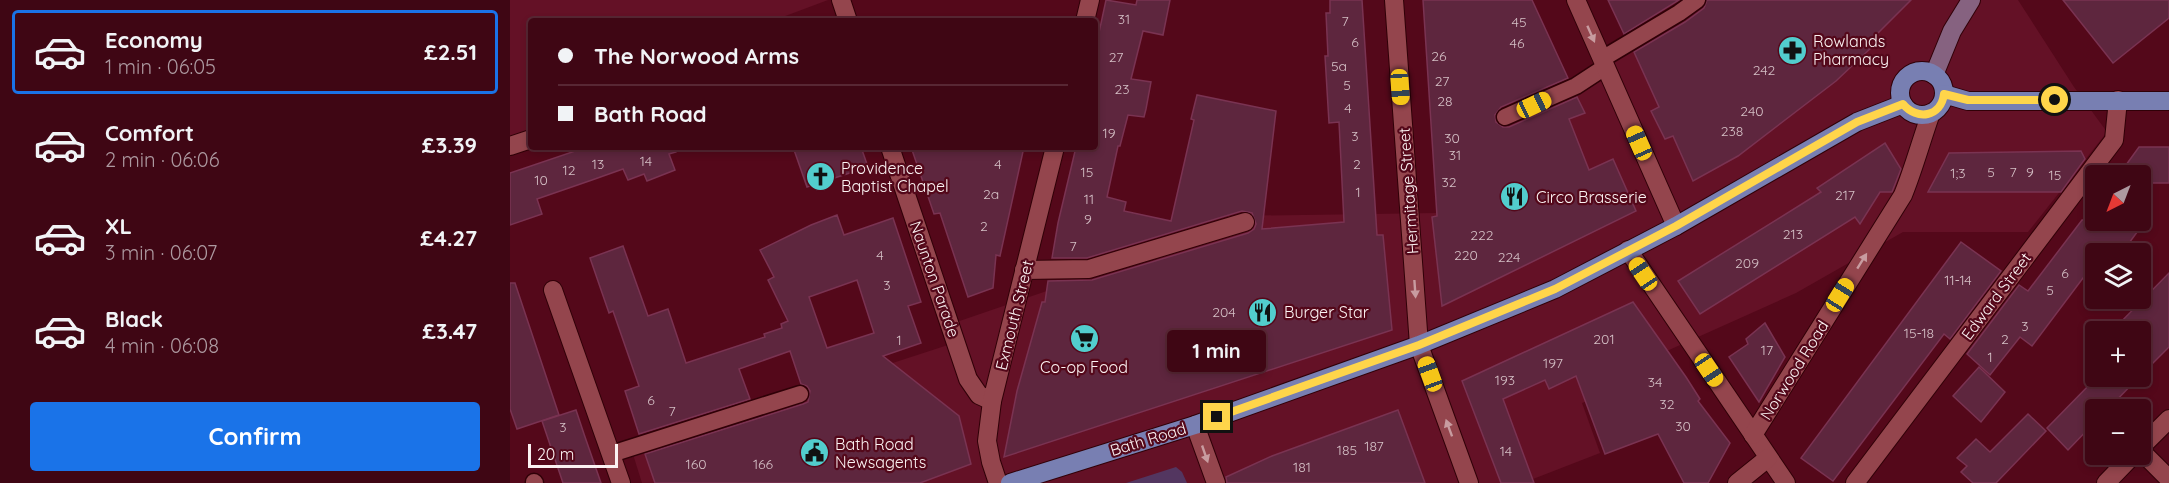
<!DOCTYPE html>
<html lang="en">
<head>
<meta charset="utf-8">
<style>
  body { margin:0; font-family:Quicksand,sans-serif; background:#4a1422; color:#f1f3f6; height:100vh; display:flex; flex-direction:column; font-size:22px; white-space:nowrap }
  * { box-sizing:border-box; margin:0 }
  p { font-size:20px; color:#ad99a0 }
  .icon { flex:none; width:33px; height:33px; fill:none; stroke:currentColor; stroke-width:2; stroke-linecap:round; stroke-linejoin:round }
  .map { position:relative; flex:1; overflow:hidden }
  .drawer { display:flex; flex-direction:column; background:#3f0614; width:510px }
  .drawer>* { flex:none }
  .hud { position:absolute; left:18px; top:18px; width:570px; height:132px; border-radius:6px; box-shadow:0 3px 9px #0003,0 0 0 2px #582734; display:grid; align-content:center; height:132px; padding:0 30px; background:#3f0614 }
  .needle { width:39px; rotate:222deg }
  .tools { position:absolute; left:1575px; top:165px; display:grid; gap:12px }
  .tools a { display:grid; place-items:center; width:66px; height:66px; border-radius:6px; background:#3f0614; box-shadow:0 3px 9px #0003,0 0 0 2px #582734; font-size:30px }
  .scale { position:absolute; left:18px; bottom:15px; width:90px; box-sizing:border-box; padding-left:6px; border:3px solid #fbf2f2; border-top:0; font-size:16px; line-height:21px; white-space:nowrap; color:#fbf2f2; -webkit-text-stroke:4px #54081a; paint-order:stroke }
  .end { position:absolute; width:27px; height:27px; margin:-14px; border:8px solid #ffd54a; background:#111; box-shadow:0 0 0 3px #111 }
  .from { border-radius:50% }
  .bubble { position:absolute; height:42px; border-radius:6px; background:#3f0614; box-shadow:0 3px 9px #0003,0 0 0 2px #582734; font-size:20px; font-weight:800; line-height:42px; text-align:center }
  .car { position:absolute; width:18px; height:36px; margin:-18px -9px; border-radius:8px; box-shadow:0 0 4px 2px #0007; background:linear-gradient(#f5c518 24%,#345 0 40%,#f5c518 0 76%,#345 0 86%,#f5c518 0) }
  .hud b { display:flex; align-items:center; gap:21px; height:57px; font-size:22px }
  .hud b+b { border-top:2px solid #582734 }
  .hud i { width:15px; height:15px; background:#f1f3f6 }
  ul { padding:10px 0 0; list-style:none }
  li { display:flex; align-items:center; gap:18px; height:84px; margin:0 12px 9px; padding:0 18px; border:3px solid transparent; border-radius:6px }
  li div { flex:1 }
  li b { display:block; font-size:22px }
  li em { font-style:normal; font-weight:800 }
  li.selected { border-color:#1a73e8 }
  li>.icon { width:54px; height:54px; stroke-width:1.5 }
  .cta { display:flex; gap:12px; margin-top:auto; padding:12px 30px }
  .cta a { flex:1; height:69px; border-radius:6px; background:#1a73e8; color:#fff; font-size:24px; font-weight:800; line-height:69px; text-align:center }
  main { display:flex; flex:1; min-height:0 }
  .map>svg:first-child { display:block }
  .built { fill:#641126 }
  .green { fill:#533660 }
  .building { fill:#5e263e; stroke:#7a3352; stroke-width:1.5; fill-rule:evenodd }
  .lines { fill:none; stroke-linecap:round; stroke-linejoin:round }
  .lane-casing { stroke:#300007; stroke-width:19 }
  .street-casing { stroke:#300007; stroke-width:20 }
  .secondary-casing { stroke:#300007; stroke-width:20 }
  .primary-casing { stroke:#300007; stroke-width:20 }
  .lane { stroke:#94454d; stroke-width:16 }
  .street { stroke:#94454d; stroke-width:18 }
  .secondary { stroke:#866280; stroke-width:18 }
  .primary { stroke:#787fb2; stroke-width:18 }
  .oneway { fill:#c89ca0 }
  .route { stroke:#ffd54a; stroke-width:8 }
  .labels { text-anchor:middle; dominant-baseline:central; stroke-width:4.5; stroke-linejoin:round; paint-order:stroke }
  .number-label { font-size:14px; fill:#d4bfc5 }
  .poi-label { font-size:16px; fill:#fbf2f2; stroke:#54081a; text-anchor:start }
  .street-label { font-size:16px; fill:#fbf2f2; stroke:#54081a }
</style>
</head>
<body>
<main>
<section class="drawer">
<ul>
<li class="selected"><svg class="icon" aria-label="car" viewBox="0 0 24 24"><path d="M5 17H2v-5l4-1 3-4h7l3 4 3 1v5h-3M9 17h6M6 11h13"/><circle cx="7" cy="17" r="2"/><circle cx="17" cy="17" r="2"/></svg><div><b>Economy</b><p>1 min · 06:05</p></div><em>£2.51</em></li>
<li><svg class="icon" aria-label="car" viewBox="0 0 24 24"><path d="M5 17H2v-5l4-1 3-4h7l3 4 3 1v5h-3M9 17h6M6 11h13"/><circle cx="7" cy="17" r="2"/><circle cx="17" cy="17" r="2"/></svg><div><b>Comfort</b><p>2 min · 06:06</p></div><em>£3.39</em></li>
<li><svg class="icon" aria-label="car" viewBox="0 0 24 24"><path d="M5 17H2v-5l4-1 3-4h7l3 4 3 1v5h-3M9 17h6M6 11h13"/><circle cx="7" cy="17" r="2"/><circle cx="17" cy="17" r="2"/></svg><div><b>XL</b><p>3 min · 06:07</p></div><em>£4.27</em></li>
<li><svg class="icon" aria-label="car" viewBox="0 0 24 24"><path d="M5 17H2v-5l4-1 3-4h7l3 4 3 1v5h-3M9 17h6M6 11h13"/><circle cx="7" cy="17" r="2"/><circle cx="17" cy="17" r="2"/></svg><div><b>Black</b><p>4 min · 06:08</p></div><em>£3.47</em></li>
</ul>
<div class="cta"><a>Confirm</a></div>
</section>
<div class="map">
<svg width="1659" height="483" viewBox="0 0 1659 483">
  <rect width="100%" height="100%" fill="#54081a"/>
  <g class="built">
    <path d="M0,0H318L262,21H21V131L0,143Z"/>
    <path d="M1197,0H1508L1564,87L1597,132L1518,232H1393L1286,293L1130,363L1114,387L1072,403L1090,453L1013,483H132L121,448L438,345L432,327L569,280L593,284L691,239L712,233L718,216L927,213L987,194L965,126L1089,71Z"/>
  </g>
  <path class="green" d="M666,467L672,472L677,483H616Z"/>
  <g class="building">
    <path d="M596,0L626,5L627,0H660L653,35L633,31L621,79L641,82L636,109L634,117L618,115L610,146H608L597,197L616,202L614,211L661,221L684,120L681,119L687,95L766,111L752,229L834,222L829,122L819,123L815,56H818L816,13H820V0H852L867,235H873L882,330L494,457L507,391L532,302H535L538,281L582,280L738,233L744,229L746,224L742,213L732,211L577,258H542L548,223L566,147H585V51Z"/>
    <path d="M913,0H1022L1058,78L991,107L985,115L986,122L993,127H999L1067,97L1075,113L1059,119L1079,170L1103,159L1126,211L932,306L922,217L927,216Z"/>
    <path d="M1098,0H1169L1114,34Z"/>
    <path d="M1197,0H1401L1359,42L1363,46L1326,81L1228,156L1183,181L1163,136L1155,139L1141,111L1149,107L1124,52L1175,22L1194,8Z"/>
    <path d="M1553,0H1659V18L1603,63Z"/>
    <path d="M1375,143L1391,169L1382,192H1370L1350,224L1345,217L1190,314L1168,281L1311,192L1307,188Z"/>
    <path d="M77,147L166,148V152L159,154L165,170L137,181L134,174L118,180L113,169L82,180L27,199L32,214L0,225V173Z"/>
    <path d="M283,147H351L358,167L297,187Z"/>
    <path d="M401,147H514L490,256L486,255L483,288L458,297L430,213L424,214Z"/>
    <path d="M1629,147H1659V183H1630V176H1608Z"/>
    <path d="M1571,151L1575,159L1551,192H1418L1439,153Z"/>
    <path d="M327,215L334,235L383,218L411,302L398,306L411,343L373,356L449,416L461,464L410,483H145L135,454L293,404L298,402L300,391L297,386L291,384L280,351L229,369L240,399L129,434L115,391L129,386L103,311L99,313L80,258L113,246L138,316L158,309L176,363L255,337L254,334L272,328L271,324L278,321L258,280L264,277L250,250L301,225ZM347,280L364,333L317,348L299,297Z"/>
    <path d="M1572,220H1636L1611,254H1586V281L1576,274L1522,346L1510,337L1480,375L1457,354L1509,285L1518,291Z"/>
    <path d="M1451,242L1491,271L1440,339L1434,334L1323,481L1291,458Z"/>
    <path d="M1659,273V347L1630,376V332H1601Z"/>
    <path d="M0,283H5L49,415L7,429L0,409Z"/>
    <path d="M1123,302L1176,377L1190,399L1188,401L1220,443L1198,483H1174L1148,434L1095,454L1066,376L1039,389L1035,380L993,399L1024,483H991L952,381Z"/>
    <path d="M1255,323L1275,357L1249,402L1219,357L1238,344L1236,339Z"/>
    <path d="M1469,367L1495,392L1471,422L1443,396Z"/>
    <path d="M1588,376H1630L1597,410H1586V421L1558,450L1537,428Z"/>
    <path d="M66,410L74,434L91,483H53L32,421Z"/>
    <path d="M888,410L915,483H717L716,477L762,456Z"/>
    <path d="M1518,414L1536,431L1486,483H1463L1451,472L1457,466L1447,458L1466,439L1480,452Z"/>
  </g>
  <g class="lines">
    <defs>
      <g id="lane">
        <path d="M1092,59L1169,13L1187,0"/>
        <path d="M995,117L1066,86L1095,67"/>
        <path d="M101,454L290,394"/>
        <path d="M24,482L25,483"/>
      </g>
      <g id="street">
        <path d="M331,0L338,21"/>
        <path d="M884,0L909,345L959,483"/>
        <path d="M1066,0L1166,226"/>
        <path d="M575,21L580,0"/>
        <path d="M0,146L21,139"/>
        <path d="M380,147L458,379L469,395L482,401"/>
        <path d="M1118,250L1276,483"/>
        <path d="M514,270L579,269L735,222"/>
        <path d="M43,290L111,483"/>
        <path d="M685,425L706,483"/>
        <path d="M1243,435L1393,195C1404,168 1411,141 1421,113"/>
        <path d="M1630,448L1659,419"/>
        <path d="M1630,450L1659,479"/>
        <path d="M488,483L481,462L477,441L482,401L545,147"/>
        <path d="M1227,483L1258,458"/>
        <path d="M1345,483L1604,140L1608,100"/>
        <path d="M1596,483L1624,454"/>
      </g>
      <path id="secondary" d="M1424,75L1442,31L1461,0"/>
      <g id="primary">
        <circle cx="1412" cy="93" r="22"/>
        <path d="M1434,94L1458,101H1659"/>
        <path d="M500,483L685,425L909,345L1045,289L1166,226L1347,122L1393,104"/>
      </g>
    </defs>
    <use href="#lane" class="lane-casing"/>
    <use href="#street" class="street-casing"/>
    <use href="#secondary" class="secondary-casing"/>
    <use href="#primary" class="primary-casing"/>
    <use href="#lane" class="lane"/>
    <use href="#street" class="street"/>
    <use href="#secondary" class="secondary"/>
    <use href="#primary" class="primary"/>
  </g>
  <defs><path id="oneway-solid" d="M-6-.8H1V-3.2L6.5 0L1 3.2V.8H-6Z" transform="scale(1.5)"/></defs>
  <g class="oneway">
    <use href="#oneway-solid" transform="translate(1081 34) rotate(66)"/>
    <use href="#oneway-solid" transform="translate(1352 261) rotate(-58)"/>
    <use href="#oneway-solid" transform="translate(905 289) rotate(86)"/>
    <use href="#oneway-solid" transform="translate(939 428) rotate(-110)"/>
    <use href="#oneway-solid" transform="translate(695 454) rotate(71)"/>
  </g>
  <g class="lines">
    <path class="route" d="M707,417L909,345L1045,289L1166,226L1347,122L1393,104C1407,121 1431,117 1434,94L1458,100H1545"/>
  </g>
  <defs>
    <symbol id="pharmacy-disc" viewBox="-11 -11 22 22"><circle r="9.5" fill="#52cdcd" stroke="#54081a"/><path d="M-2-6h4v4h4v4h-4v4h-4v-4h-4v-4h4Z" fill="#111"/></symbol>
    <symbol id="church-disc" viewBox="-11 -11 22 22"><circle r="9.5" fill="#52cdcd" stroke="#54081a"/><path d="M-1.2-6h2.4v3.5h3.3v2.4h-3.3V6h-2.4V-.1h-3.3v-2.4h3.3Z" fill="#111"/></symbol>
    <symbol id="restaurant-disc" viewBox="-11 -11 22 22"><circle r="9.5" fill="#52cdcd" stroke="#54081a"/><path d="M-5-6h1v4h1v-4h1v4h1v-4h1v5L-1.5 .5V6h-2V.5L-5-1ZM5-6V6H3V1.5H1.5Q1.5-4 5-6Z" fill="#111"/></symbol>
    <symbol id="supermarket-disc" viewBox="-11 -11 22 22"><circle r="9.5" fill="#52cdcd" stroke="#54081a"/><path d="M-6-5.5h2.5l.6 2H6L4.5 2H-2.5L-4.4-4H-6ZM-1.5 3.2a1.3 1.3 0 1 0 .1 0ZM3 3.2a1.3 1.3 0 1 0 .1 0Z" fill="#111"/></symbol>
    <symbol id="civic-disc" viewBox="-11 -11 22 22"><circle r="9.5" fill="#52cdcd" stroke="#54081a"/><path d="M-.6-6.5H3V-4.5H.6V-3L4-1V1h2V6H-6V1h2V-1L-.6-3ZM-1.2 2.5V6h2.4V2.5Z" fill="#111"/></symbol>
  </defs>
  <g fill-rule="evenodd">
    <use href="#pharmacy-disc" x="1266" y="34" width="33" height="33"/>
    <use href="#church-disc" x="294" y="160" width="33" height="33"/>
    <use href="#restaurant-disc" x="988" y="180" width="33" height="33"/>
    <use href="#restaurant-disc" x="736" y="296" width="33" height="33"/>
    <use href="#supermarket-disc" x="558" y="322" width="33" height="33"/>
    <use href="#civic-disc" x="288" y="436" width="33" height="33"/>
  </g>
  <g class="labels">
    <g class="number-label">
      <text x="614" y="19">31</text>
      <text x="835" y="21">7</text>
      <text x="1009" y="22">45</text>
      <text x="845" y="42">6</text>
      <text x="1007" y="43">46</text>
      <text x="929" y="56">26</text>
      <text x="606" y="57">27</text>
      <text x="829" y="66">5a</text>
      <text x="1254" y="70">242</text>
      <text x="932" y="81">27</text>
      <text x="837" y="85">5</text>
      <text x="612" y="89">23</text>
      <text x="935" y="101">28</text>
      <text x="838" y="108">4</text>
      <text x="1242" y="111">240</text>
      <text x="1222" y="131">238</text>
      <text x="599" y="133">19</text>
      <text x="845" y="136">3</text>
      <text x="942" y="138">30</text>
      <text x="945" y="155">31</text>
      <text x="136" y="161">14</text>
      <text x="88" y="164">13</text>
      <text x="488" y="164">4</text>
      <text x="847" y="164">2</text>
      <text x="59" y="170">12</text>
      <text x="577" y="172">15</text>
      <text x="1481" y="172">5</text>
      <text x="1503" y="172">7</text>
      <text x="1520" y="172">9</text>
      <text x="1448" y="173">1;3</text>
      <text x="1545" y="175">15</text>
      <text x="31" y="180">10</text>
      <text x="939" y="182">32</text>
      <text x="848" y="192">1</text>
      <text x="481" y="194">2a</text>
      <text x="1335" y="195">217</text>
      <text x="579" y="199">11</text>
      <text x="578" y="219">9</text>
      <text x="474" y="226">2</text>
      <text x="1283" y="234">213</text>
      <text x="972" y="235">222</text>
      <text x="563" y="246">7</text>
      <text x="370" y="255">4</text>
      <text x="956" y="255">220</text>
      <text x="999" y="257">224</text>
      <text x="1237" y="263">209</text>
      <text x="1555" y="273">6</text>
      <text x="1448" y="280">11-14</text>
      <text x="377" y="285">3</text>
      <text x="1540" y="290">5</text>
      <text x="714" y="312">204</text>
      <text x="1515" y="326">3</text>
      <text x="1409" y="333">15-18</text>
      <text x="1094" y="339">201</text>
      <text x="1495" y="339">2</text>
      <text x="389" y="340">1</text>
      <text x="1257" y="350">17</text>
      <text x="1480" y="357">1</text>
      <text x="1043" y="363">197</text>
      <text x="995" y="380">193</text>
      <text x="1145" y="382">34</text>
      <text x="141" y="400">6</text>
      <text x="1157" y="404">32</text>
      <text x="162" y="411">7</text>
      <text x="1173" y="426">30</text>
      <text x="53" y="427">3</text>
      <text x="864" y="446">187</text>
      <text x="837" y="450">185</text>
      <text x="996" y="451">14</text>
      <text x="186" y="464">160</text>
      <text x="253" y="464">166</text>
      <text x="792" y="467">181</text>
    </g>
    <g class="poi-label">
      <text x="1303" y="41">Rowlands<tspan x="1303" dy="18">Pharmacy</tspan></text>
      <text x="331" y="168">Providence<tspan x="331" dy="18">Baptist Chapel</tspan></text>
      <text x="1026" y="197">Circo Brasserie</text>
      <text x="774" y="312">Burger Star</text>
      <text x="574" y="367" text-anchor="middle">Co-op Food</text>
      <text x="325" y="444">Bath Road<tspan x="325" dy="18">Newsagents</tspan></text>
    </g>
    <g class="street-label">
      <text transform="translate(898 191) rotate(-94)">Hermitage Street</text>
      <text transform="translate(425 279) rotate(71)">Naunton Parade</text>
      <text transform="translate(1486 296) rotate(-53)">Edward Street</text>
      <text transform="translate(504 315) rotate(-76)">Exmouth Street</text>
      <text transform="translate(1284 370) rotate(-58)">Norwood Road</text>
      <text transform="translate(638 439) rotate(-17)">Bath Road</text>
    </g>
  </g>
</svg>
<div class="tools">
<a><svg class="needle" viewBox="-14 -14 28 28"><path d="M0-13l5 13h-10z" fill="#e53935"/><path d="M0 13l5-13h-10z" fill="#ad99a0"/></svg></a>
<a><svg class="icon" aria-label="layers" viewBox="0 0 24 24"><path d="M12 4l9 5-9 5-9-5zM3 14l9 5 9-5"/></svg></a>
<a>+</a>
<a>−</a>
</div>
<div class="scale">20 m</div>
<i class="end from" style="left:1545px;top:100px"></i>
<i class="end" style="left:707px;top:417px"></i>
<div class="bubble" style="left:657px;top:330px;width:99px">1 min</div>
<i class="car" style="left:890px;top:87px;rotate:176deg"></i>
<i class="car" style="left:1024px;top:105px;rotate:65deg"></i>
<i class="car" style="left:1129px;top:143px;rotate:336deg"></i>
<i class="car" style="left:1133px;top:274px;rotate:326deg"></i>
<i class="car" style="left:1330px;top:295px;rotate:32deg"></i>
<i class="car" style="left:1199px;top:370px;rotate:146deg"></i>
<i class="car" style="left:920px;top:374px;rotate:340deg"></i>
<div class="hud">
<b><i class="from"></i>The Norwood Arms</b>
<b><i></i>Bath Road</b>
</div>
</div>
</main>
</body>
</html>
